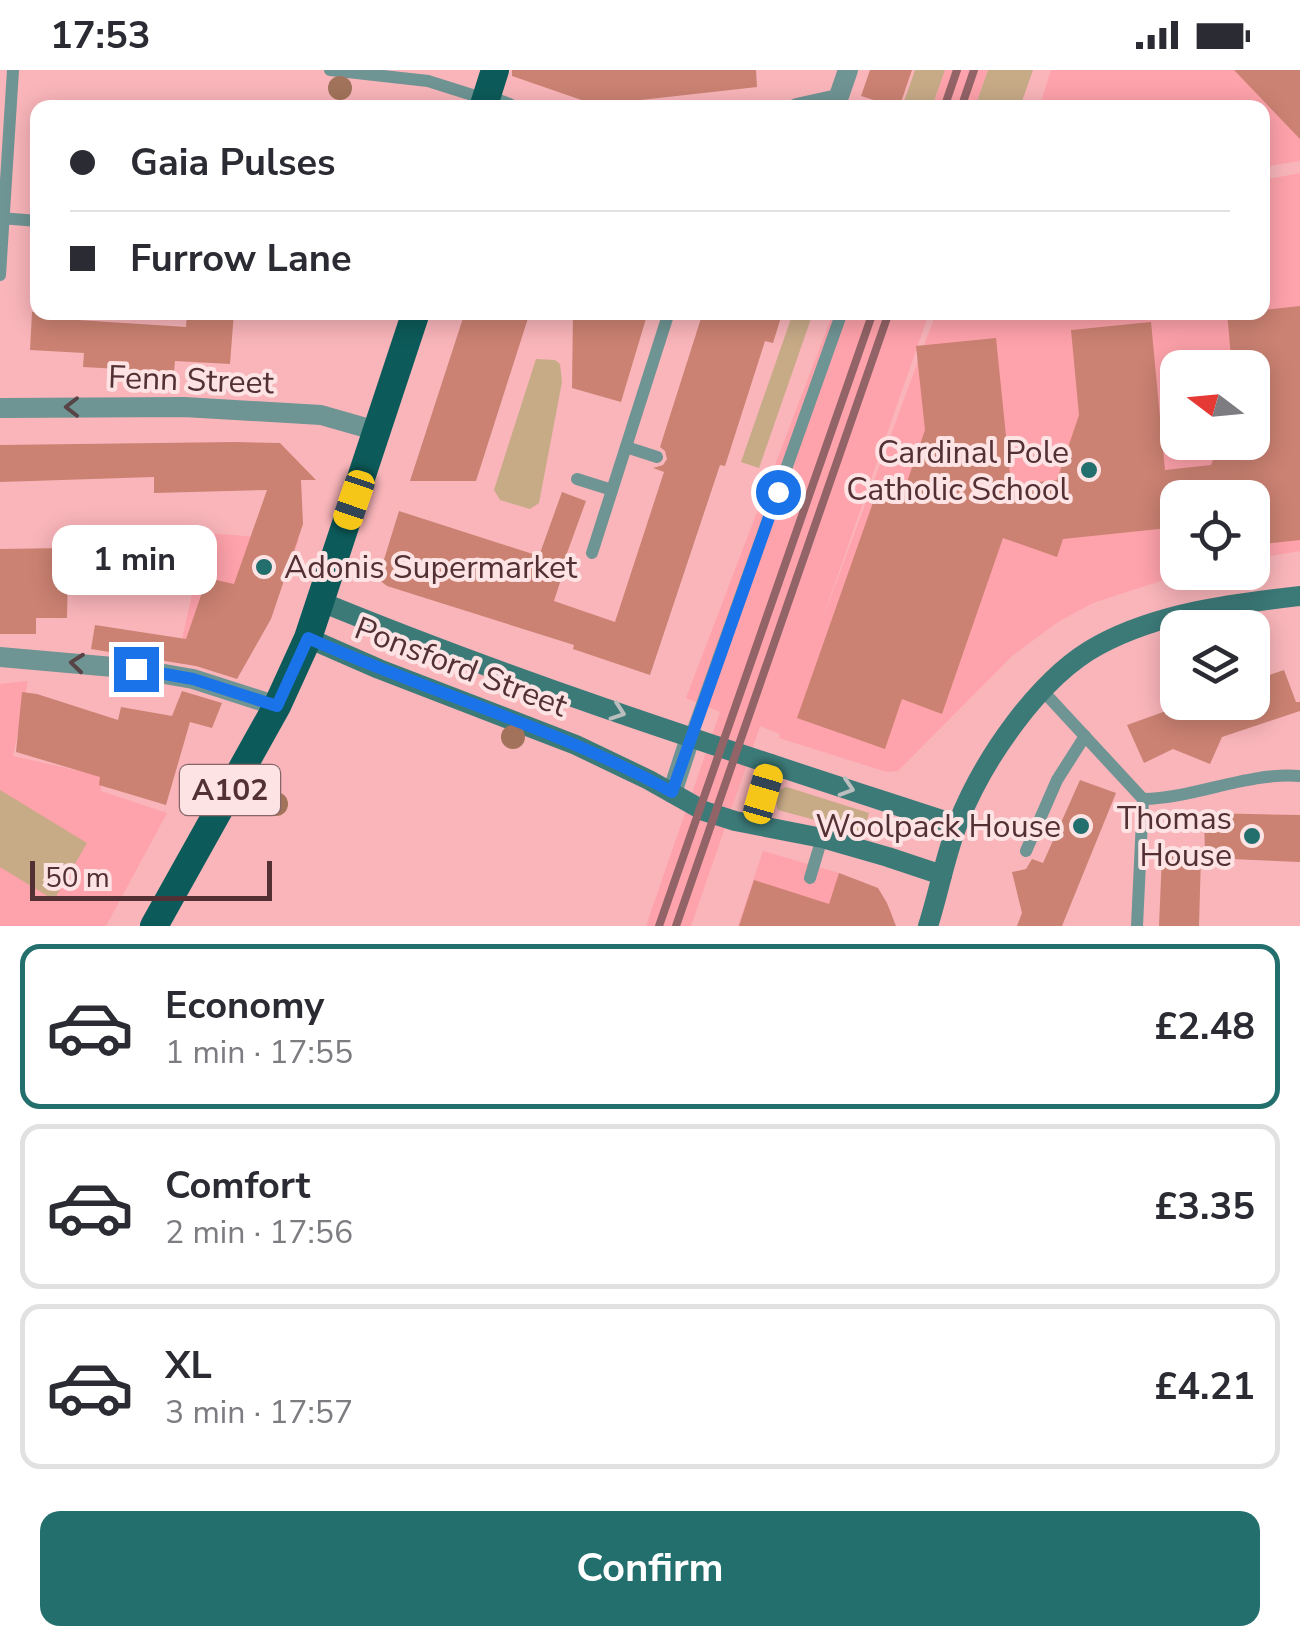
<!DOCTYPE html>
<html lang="en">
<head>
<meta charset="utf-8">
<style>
  body { margin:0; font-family:"Nunito Sans",sans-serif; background:#f2f2f3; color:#2b2b33; height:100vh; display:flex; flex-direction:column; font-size:38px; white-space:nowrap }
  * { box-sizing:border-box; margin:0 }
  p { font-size:32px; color:#7c7c81 }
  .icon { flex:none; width:55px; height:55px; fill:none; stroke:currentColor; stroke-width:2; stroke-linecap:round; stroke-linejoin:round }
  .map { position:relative; height:856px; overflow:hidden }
  .drawer { display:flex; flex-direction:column; background:#fff; flex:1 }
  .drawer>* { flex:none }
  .hud { position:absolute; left:30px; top:30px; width:1240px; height:220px; border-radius:20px; box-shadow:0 5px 25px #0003; display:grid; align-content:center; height:220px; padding:0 40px; background:#fff }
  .needle { width:65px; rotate:286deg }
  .tools { position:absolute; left:1160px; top:280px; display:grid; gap:20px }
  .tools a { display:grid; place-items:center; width:110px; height:110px; border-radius:20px; background:#fff; box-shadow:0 5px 25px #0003; font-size:50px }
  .scale { position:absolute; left:30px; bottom:25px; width:242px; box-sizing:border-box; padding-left:10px; border:5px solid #523033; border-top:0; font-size:28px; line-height:35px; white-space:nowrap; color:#523033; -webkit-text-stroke:8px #fee3e4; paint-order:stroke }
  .end { position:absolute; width:45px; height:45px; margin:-22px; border:12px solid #1a73e8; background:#fff; box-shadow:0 0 0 5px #fff }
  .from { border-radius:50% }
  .bubble { position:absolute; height:70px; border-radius:20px; background:#fff; box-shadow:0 5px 25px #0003; font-size:32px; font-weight:700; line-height:70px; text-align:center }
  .car { position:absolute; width:30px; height:60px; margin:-30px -15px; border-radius:12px; box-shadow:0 0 8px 2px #0007; background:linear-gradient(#f5c518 24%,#345 0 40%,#f5c518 0 76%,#345 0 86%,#f5c518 0) }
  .hud b { display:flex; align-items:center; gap:35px; height:95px; font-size:38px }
  .hud b+b { border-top:2px solid #e1e1e2 }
  .hud i { width:25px; height:25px; background:#2b2b33 }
  ul { padding:18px 0 0; list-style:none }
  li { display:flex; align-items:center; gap:30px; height:165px; margin:0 20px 15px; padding:0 20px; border:5px solid #e1e1e2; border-radius:20px }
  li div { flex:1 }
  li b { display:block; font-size:38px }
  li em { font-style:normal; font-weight:700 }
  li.current { border-color:#236f6d }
  li>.icon { width:90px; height:90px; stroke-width:1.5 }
  .button { display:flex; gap:20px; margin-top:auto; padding:20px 40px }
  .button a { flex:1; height:115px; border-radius:20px; background:#236f6d; color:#fff; font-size:40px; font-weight:700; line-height:115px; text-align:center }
  .status { display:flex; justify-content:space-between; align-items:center; height:70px; padding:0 50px; background:#fff; direction:ltr }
  .status svg { height:28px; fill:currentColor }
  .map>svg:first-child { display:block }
  .built { fill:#fea2ab; fill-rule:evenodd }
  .green { fill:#c7ab87 }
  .building { fill:#cb8272 }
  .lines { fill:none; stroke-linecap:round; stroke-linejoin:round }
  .service { stroke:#6e9493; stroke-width:12 }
  .minor { stroke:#6e9493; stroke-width:20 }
  .tertiary { stroke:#6e9493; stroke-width:20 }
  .secondary { stroke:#3c7a78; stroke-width:20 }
  .trunk { stroke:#0c5b5a; stroke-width:28 }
  .rail { stroke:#926367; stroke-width:8 }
  .tree { fill:#a2735a }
  .oneway { stroke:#584446 }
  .oneway2 { stroke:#babebe }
  .route { stroke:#1a73e8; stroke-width:12 }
  .poi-dot { fill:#236f6d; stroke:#fee3e4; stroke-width:4 }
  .labels { text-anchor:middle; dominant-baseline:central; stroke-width:8; stroke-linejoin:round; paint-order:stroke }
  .shield { fill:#fee3e4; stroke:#866668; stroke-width:2.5 }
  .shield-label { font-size:30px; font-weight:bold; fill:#523033 }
  .street-label { font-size:32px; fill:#523033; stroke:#fee3e4 }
  .poi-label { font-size:32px; fill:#523033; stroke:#fee3e4; text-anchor:end }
</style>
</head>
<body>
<div class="status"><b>17:53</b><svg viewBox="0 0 49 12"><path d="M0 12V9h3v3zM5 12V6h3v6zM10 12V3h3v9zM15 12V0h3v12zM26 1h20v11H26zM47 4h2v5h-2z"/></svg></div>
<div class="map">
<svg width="1300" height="856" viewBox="0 0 1300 856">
  <rect width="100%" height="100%" fill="#f9b5ba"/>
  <g class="built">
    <path d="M945,0H988L975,37L932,38Z"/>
    <path d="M1051,0H1300V91L1263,97L1262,38H1039Z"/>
    <path d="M1300,103V481L1253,489L1252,428H1178V502L1185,503L1093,533L1058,552L1012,586L898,701L887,702L779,668L780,664L760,656L691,856H646L720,642L686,628L833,243H929L819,559L936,243L1262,242L1263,110ZM1178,298H1252V372H1178Z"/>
    <path d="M206,463L299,470L276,526L179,582Z"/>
    <path d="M28,611L13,686L102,706L101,721L167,743L106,856H0V614Z"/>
    <path d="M763,781L839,803L878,818L892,844L890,856H738Z"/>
  </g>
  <g class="green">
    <path d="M915,0H945L932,37H902Z"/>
    <path d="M988,0H1033L1020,37H975Z"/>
    <path d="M793,243H813L759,398L741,392Z"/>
    <path d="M536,289L555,290L560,294L562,312L539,433L530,439L500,430L494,420Z"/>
    <path d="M787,717L869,743L863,763L778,740C774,730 776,719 787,717Z"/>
    <path d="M0,720L87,773L54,830L0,797Z"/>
  </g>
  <g class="building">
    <path d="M512,0H756L757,17L596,35L512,6Z"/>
    <path d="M870,0H912L899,38L861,26Z"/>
    <path d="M1234,0H1300V69Z"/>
    <path d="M1300,236V470L1252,475V428H1178V457L1063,469L1057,487L1003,468L942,644L902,629L885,679L797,648L876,424L900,432L925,360L916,276L996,268L1011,415L1057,410L1079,345L1071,260L1151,252L1165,400L1211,395L1220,372H1252V298H1232L1227,242H1262V240Z"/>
    <path d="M32,242H78V250L186,257L187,242H234L230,294L175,291L174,302L83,297L84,283L30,280Z"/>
    <path d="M465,242H530L476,411H410Z"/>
    <path d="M573,242H648L621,332L572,318Z"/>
    <path d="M703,242H766L781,247L773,273L765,271L725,396L720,395L650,605L573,579L574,575L387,516L378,509L399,441L539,486L562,422L586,431L563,494H566L554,531L615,552L664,402L653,398L663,395L667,389L665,381L660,377Z"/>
    <path d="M235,372L280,373L316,410H301L303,454L271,549L237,609L196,596L91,579L95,555L186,569L207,508L234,514L267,420L154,423V407L0,412V375Z"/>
    <path d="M66,461L191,470L187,511L68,500L67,548H36V564H0V479L64,478Z"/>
    <path d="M1284,600L1296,632H1300V641L1222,667L1210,694L1173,679L1144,693L1127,655L1191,632H1252V611Z"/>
    <path d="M182,621L222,633L212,658L190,652L166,735L99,715L100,707L16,682L22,622L37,624L118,650L121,637L172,646Z"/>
    <path d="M1080,710L1116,723L1062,856H1017L1022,843L1012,802L1026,799L1032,789L1043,793Z"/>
    <path d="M1204,743L1300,745V792L1205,788Z"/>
    <path d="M1162,785H1201L1199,856H1159Z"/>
    <path d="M839,803L878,818L887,833L896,856H739L754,810L829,834Z"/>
  </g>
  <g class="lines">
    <g class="service">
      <path d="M330,0L428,11L485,29"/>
      <path d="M0,148L38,151"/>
      <path d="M0,205L13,0"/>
      <path d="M626,377L657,387"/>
      <path d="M577,409L612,420"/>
      <path d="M592,483L669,242"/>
      <path d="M1043,621L1143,729C1196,728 1246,702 1300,706"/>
      <path d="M690,668L842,242"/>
      <path d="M1026,781L1057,710L1085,666"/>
      <path d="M810,808L822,768"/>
      <path d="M1137,856L1143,729"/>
    </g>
    <g class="minor">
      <path d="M485,29L509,38"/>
      <path d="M797,38L838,29L848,0"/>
      <path d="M0,338L184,337L321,345L377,361"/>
      <path d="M0,587L136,599L193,609L277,636"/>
      <path d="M755,754L771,694"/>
    </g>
    <path class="tertiary" d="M672,723L690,668"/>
    <g class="secondary">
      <path d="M319,531C528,617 743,685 957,755"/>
      <path d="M308,568L379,599L576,675L649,710L704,741L735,751L822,768L888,787L942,805"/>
      <path d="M928,856C939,822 945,786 958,753C983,690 1039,607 1099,575C1160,542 1232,534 1300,526"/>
    </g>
    <g class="trunk">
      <path d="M483,38L495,0"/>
      <path d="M154,856L277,636L308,568L416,242"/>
    </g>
    <g class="rail">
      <path d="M944,38L957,0"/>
      <path d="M961,38L974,0"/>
      <path d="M659,856L873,242"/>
      <path d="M676,856L889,242"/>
    </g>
  </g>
  <g class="tree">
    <circle cx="340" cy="18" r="12"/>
    <circle cx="513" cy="667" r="12"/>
    <circle cx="276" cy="734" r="12"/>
  </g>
  <defs><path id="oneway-chevron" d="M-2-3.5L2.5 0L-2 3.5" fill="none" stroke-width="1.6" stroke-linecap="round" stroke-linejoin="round" transform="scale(2.5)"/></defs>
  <g class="oneway">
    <use href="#oneway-chevron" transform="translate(72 337) rotate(180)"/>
    <use href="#oneway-chevron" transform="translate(77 593) rotate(-174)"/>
  </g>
  <g class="oneway2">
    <use href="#oneway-chevron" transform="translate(618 642) rotate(19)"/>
    <use href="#oneway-chevron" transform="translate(847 718) rotate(18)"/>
  </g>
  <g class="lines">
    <path class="route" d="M136,599L193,609L277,636L308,568C428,622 557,658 672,722L778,422"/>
  </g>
  <g class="poi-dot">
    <circle cx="1089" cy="400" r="10"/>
    <circle cx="264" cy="497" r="10"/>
    <circle cx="1081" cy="756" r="10"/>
    <circle cx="1252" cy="766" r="10"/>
  </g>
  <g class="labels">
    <rect class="shield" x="180" y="695" width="100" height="50" rx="8"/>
    <g class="shield-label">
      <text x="230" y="720">A102</text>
    </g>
    <g class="street-label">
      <text transform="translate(191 310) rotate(2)">Fenn Street</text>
      <text transform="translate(461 597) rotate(21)">Ponsford Street</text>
    </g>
    <g class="poi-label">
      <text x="1069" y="382">Cardinal Pole<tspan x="1069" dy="37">Catholic School</tspan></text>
      <text x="284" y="497" text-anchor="start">Adonis Supermarket</text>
      <text x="1232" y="748">Thomas<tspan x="1232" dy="37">House</tspan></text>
      <text x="1061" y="756">Woolpack House</text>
    </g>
  </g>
</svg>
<div class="tools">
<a><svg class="needle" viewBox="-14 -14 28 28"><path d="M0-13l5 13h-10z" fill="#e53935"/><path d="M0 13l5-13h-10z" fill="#7c7c81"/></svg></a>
<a><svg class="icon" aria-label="locate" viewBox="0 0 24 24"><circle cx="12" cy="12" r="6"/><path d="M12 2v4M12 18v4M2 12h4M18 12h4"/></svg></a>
<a><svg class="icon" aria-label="layers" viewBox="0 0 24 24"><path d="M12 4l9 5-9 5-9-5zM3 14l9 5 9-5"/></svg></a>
</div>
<div class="scale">50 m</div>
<i class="end from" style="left:778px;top:422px"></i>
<i class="end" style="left:136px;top:599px"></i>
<div class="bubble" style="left:52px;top:455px;width:165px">1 min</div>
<i class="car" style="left:354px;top:430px;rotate:199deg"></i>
<i class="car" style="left:763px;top:724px;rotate:16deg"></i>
<div class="hud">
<b><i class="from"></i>Gaia Pulses</b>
<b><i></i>Furrow Lane</b>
</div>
</div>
<section class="drawer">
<ul>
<li class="current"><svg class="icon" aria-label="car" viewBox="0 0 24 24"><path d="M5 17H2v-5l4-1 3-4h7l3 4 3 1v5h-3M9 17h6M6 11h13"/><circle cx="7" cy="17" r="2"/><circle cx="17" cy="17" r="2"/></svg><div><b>Economy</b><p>1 min · 17:55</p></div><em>£2.48</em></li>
<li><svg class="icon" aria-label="car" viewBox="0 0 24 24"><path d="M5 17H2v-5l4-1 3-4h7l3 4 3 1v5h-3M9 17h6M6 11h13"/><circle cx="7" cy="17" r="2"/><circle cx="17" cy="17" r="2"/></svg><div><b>Comfort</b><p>2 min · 17:56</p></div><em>£3.35</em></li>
<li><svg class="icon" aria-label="car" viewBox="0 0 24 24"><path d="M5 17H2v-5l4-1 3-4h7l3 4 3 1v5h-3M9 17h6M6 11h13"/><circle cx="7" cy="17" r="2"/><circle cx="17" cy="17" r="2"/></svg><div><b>XL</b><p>3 min · 17:57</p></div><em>£4.21</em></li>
</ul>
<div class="button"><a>Confirm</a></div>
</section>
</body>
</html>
